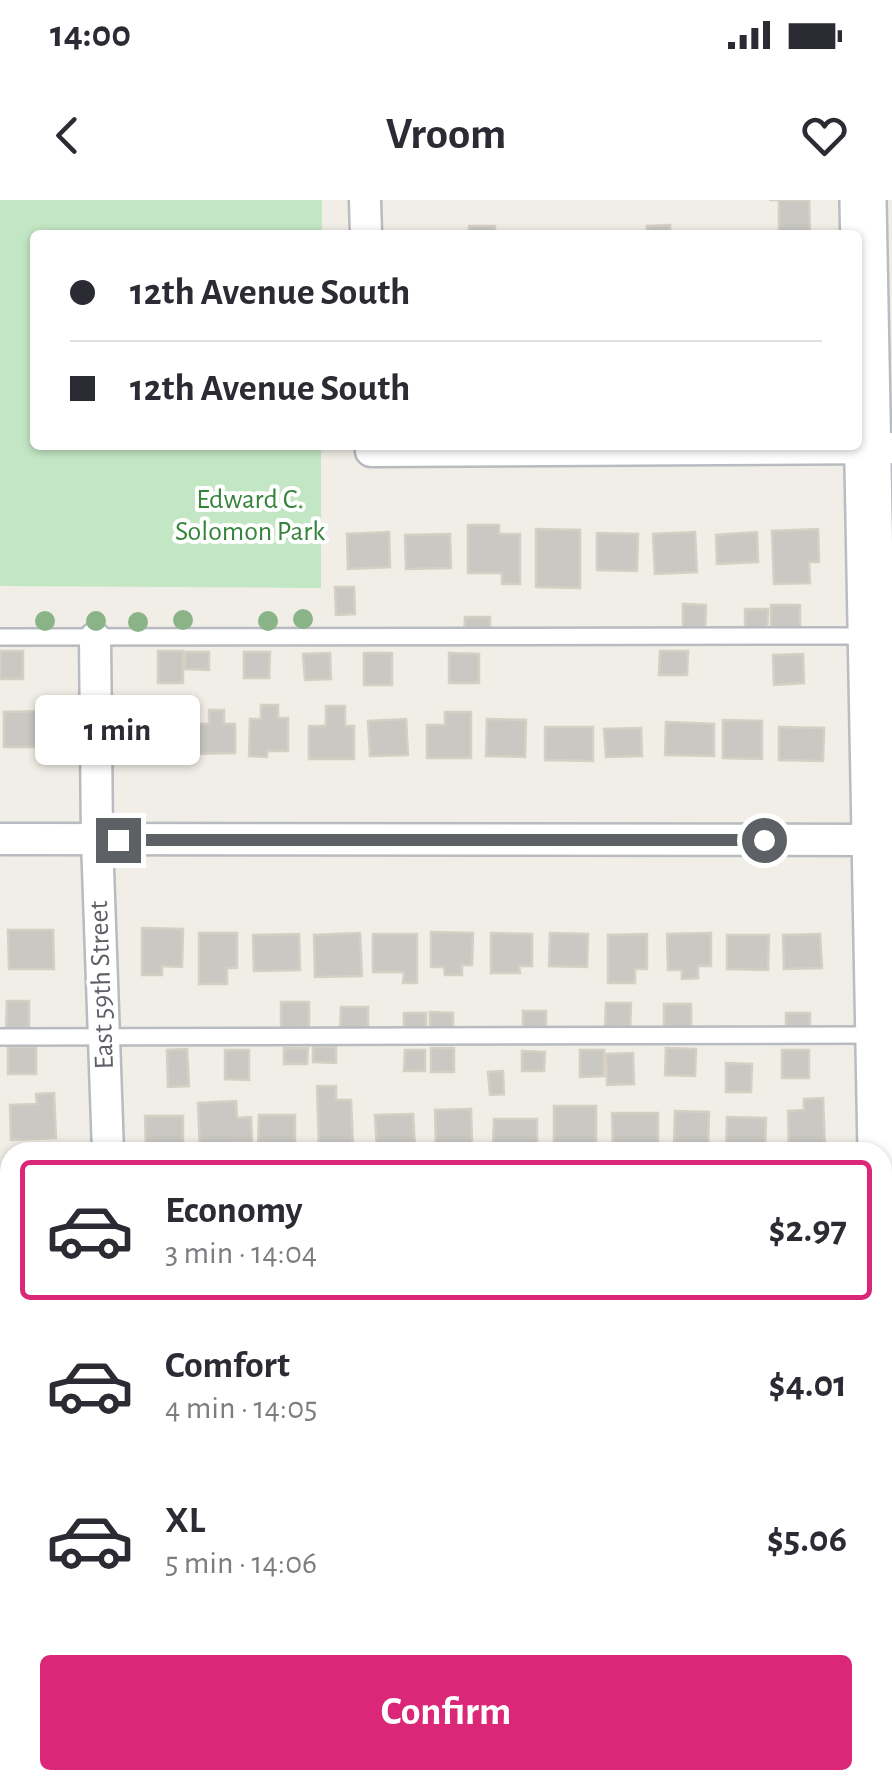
<!DOCTYPE html>
<html lang="en">
<head>
<meta charset="utf-8">
<style>
  body { margin:0; font-family:"Alegreya Sans",sans-serif; background:#f7f7f7; color:#2b2b33; height:100vh; display:flex; flex-direction:column; font-size:38px; white-space:nowrap }
  * { box-sizing:border-box; margin:0 }
  p { font-size:32px; color:#7c7c81 }
  .icon { flex:none; width:55px; height:55px; fill:none; stroke:currentColor; stroke-width:2; stroke-linecap:round; stroke-linejoin:round }
  .map { position:relative; flex:1; overflow:hidden }
  .drawer { position:absolute; left:0px; top:942px; width:892px; height:648px; display:flex; flex-direction:column; background:#fff; border-radius:30px 30px 0 0; box-shadow:0 2px 8px #0004 }
  .drawer>* { flex:none }
  .guide { position:absolute; left:30px; top:30px; width:832px; height:220px; border-radius:10px; box-shadow:0 2px 8px #0004; display:grid; align-content:center; height:220px; padding:0 40px; background:#fff }
  .end { position:absolute; width:45px; height:45px; margin:-22px; border:12px solid #5d6166; background:#fff; box-shadow:0 0 0 5px #fff }
  .from { border-radius:50% }
  .bubble { position:absolute; height:70px; border-radius:10px; background:#fff; box-shadow:0 2px 8px #0004; font-size:32px; font-weight:600; line-height:70px; text-align:center }
  .guide b { display:flex; align-items:center; gap:35px; height:95px; font-size:38px }
  .guide b+b { border-top:2px solid #e1e1e2 }
  .guide i { width:25px; height:25px; background:#2b2b33 }
  ul { padding:18px 0 0; list-style:none }
  li { display:flex; align-items:center; gap:30px; height:140px; margin:0 20px 15px; padding:0 20px; border:5px solid transparent; border-radius:10px }
  li div { flex:1 }
  li b { display:block; font-size:38px }
  li em { font-style:normal; font-weight:600 }
  li.active { border-color:#db2777 }
  li>.icon { width:90px; height:90px; stroke-width:1.5 }
  .action { display:flex; gap:20px; margin-top:auto; padding:20px 40px }
  .action a { flex:1; height:115px; border-radius:10px; background:#db2777; color:#fff; font-size:40px; font-weight:600; line-height:115px; text-align:center }
  .status { display:flex; justify-content:space-between; align-items:center; height:70px; padding:0 50px; background:#fff; direction:ltr }
  .status svg { height:28px; fill:currentColor }
  header { display:flex; justify-content:space-between; align-items:center; height:130px; padding:0 40px; background:#fff; font-size:45px; font-weight:600 }
  .map>svg:first-child { display:block }
  .green { fill:#c3e7c4 }
  .building { fill:#cac8c3; stroke:#d4d0c4; stroke-width:2.5 }
  .lines { fill:none; stroke-linecap:round; stroke-linejoin:round }
  .lane-casing { stroke:#b8bbbf; stroke-width:20 }
  .street-casing { stroke:#b8bbbf; stroke-width:35 }
  .secondary-casing { stroke:#b9bcc1; stroke-width:50 }
  .lane { stroke:#fff; stroke-width:15 }
  .street { stroke:#fff; stroke-width:30 }
  .secondary { stroke:#fff; stroke-width:45 }
  .tree { fill:#8ab488 }
  .route { stroke:#5d6166; stroke-width:12 }
  .labels { text-anchor:middle; dominant-baseline:central; stroke-width:8; stroke-linejoin:round; paint-order:stroke }
  .park-label { font-size:28px; fill:#36843c; stroke:#fff }
  .street-label { font-size:28px; fill:#5d6166; stroke:#fff }
</style>
</head>
<body>
<div class="status"><b>14:00</b><svg viewBox="0 0 49 12"><path d="M0 12V9h3v3zM5 12V6h3v6zM10 12V3h3v9zM15 12V0h3v12zM26 1h20v11H26zM47 4h2v5h-2z"/></svg></div>
<header><svg class="icon" aria-label="back" viewBox="0 0 24 24"><path d="M15 5l-7 7 7 7"/></svg>Vroom<svg class="icon" aria-label="heart" viewBox="0 0 24 24"><path d="M12 20l-8-8c-3-5 5-10 8-4 3-6 11-1 8 4z"/></svg></header>
<div class="map">
<svg width="892" height="1588" viewBox="0 0 892 1588">
  <rect width="100%" height="100%" fill="#f0eee6"/>
  <path class="green" d="M0,0H322V35H35V245H321V388L0,386Z"/>
  <g class="building">
    <path d="M769,0H809L810,35H779V0Z"/>
    <path d="M670,25V35H647V26Z"/>
    <rect x="469" y="26" width="26" height="9"/>
    <path d="M468,325H499V334H520V384H502V373H468Z"/>
    <path d="M536,329L580,330V388L536,387Z"/>
    <path d="M818,329L819,362H809L810,383L774,384L772,331Z"/>
    <path d="M389,332L390,367L348,369L347,334Z"/>
    <path d="M695,332L697,372L655,374L653,334Z"/>
    <path d="M757,332L758,362L717,364L716,335Z"/>
    <path d="M597,333L638,334L637,371L597,370Z"/>
    <path d="M450,334L451,368L406,369L405,335Z"/>
    <path d="M335,387H354L355,414L336,415Z"/>
    <path d="M683,404L706,405L705,434H683Z"/>
    <rect x="771" y="405" width="29" height="28"/>
    <path d="M745,409H768L767,432L745,431Z"/>
    <path d="M465,417H490V434L464,435Z"/>
    <rect x="0" y="451" width="23" height="28"/>
    <rect x="158" y="451" width="25" height="32"/>
    <path d="M660,451H688L687,475H659Z"/>
    <path d="M185,452H209V470L185,469Z"/>
    <path d="M244,452H270L269,478H244Z"/>
    <path d="M330,453L331,479L305,480L303,454Z"/>
    <rect x="364" y="453" width="28" height="32"/>
    <path d="M449,453L479,454V483H449Z"/>
    <path d="M803,454L804,483L774,485L773,455Z"/>
    <path d="M261,505H278V518H288V551H267V557L249,556L250,519H261Z"/>
    <path d="M326,506H345V526H354V559H309V526H326Z"/>
    <path d="M209,510H224V524H235V553L191,554V524H209Z"/>
    <path d="M43,511V547H4V512Z"/>
    <path d="M445,512H471V558H427V525H445Z"/>
    <path d="M135,519H176L177,557H135Z"/>
    <path d="M406,519L408,555L370,556L368,521Z"/>
    <path d="M487,519L526,520L525,557L486,556Z"/>
    <path d="M723,520L762,521V559L723,558Z"/>
    <path d="M666,522L714,524V556L665,555Z"/>
    <path d="M545,527H593V561L545,560Z"/>
    <path d="M779,527L824,528L823,561L779,560Z"/>
    <path d="M641,528L642,556L606,557L604,529Z"/>
    <path d="M142,728L183,729L182,767L162,766V775H142Z"/>
    <path d="M8,730H53L54,769H9Z"/>
    <path d="M431,732L473,733L472,765H462V775H445L444,767H431Z"/>
    <path d="M199,733H237V768H227V784H199Z"/>
    <path d="M360,733L362,776L315,777L314,735Z"/>
    <path d="M491,733L532,734V766H519L520,773H491Z"/>
    <path d="M550,733L588,734L587,767L549,766Z"/>
    <path d="M711,733V766H698V778L682,779V770H668L667,734Z"/>
    <path d="M299,734L300,770L254,771L253,735Z"/>
    <path d="M373,734H417V783H403L404,772H373Z"/>
    <path d="M647,734V769H635V783H608V735Z"/>
    <path d="M820,734L822,768L784,769L783,735Z"/>
    <path d="M727,735H769L768,770L727,769Z"/>
    <path d="M7,801H29V831L6,830Z"/>
    <path d="M281,802H309V832L281,833Z"/>
    <path d="M606,803H631L630,831H605Z"/>
    <rect x="664" y="804" width="27" height="30"/>
    <path d="M341,807H368V833H340Z"/>
    <rect x="523" y="811" width="23" height="17"/>
    <path d="M430,812L453,813V830H430Z"/>
    <rect x="404" y="813" width="22" height="16"/>
    <path d="M786,813H810V832L786,831Z"/>
    <rect x="8" y="847" width="28" height="27"/>
    <path d="M313,847H336V863L313,862Z"/>
    <path d="M284,848H308L307,864H284Z"/>
    <rect x="431" y="848" width="23" height="24"/>
    <path d="M666,848L696,849L695,876L665,875Z"/>
    <path d="M187,849L189,886L168,887L167,850Z"/>
    <path d="M225,850H249V880L225,879Z"/>
    <path d="M405,850H425V871H404Z"/>
    <path d="M580,850H604V876L580,877Z"/>
    <rect x="782" y="850" width="27" height="28"/>
    <path d="M522,851L545,852L544,871H522Z"/>
    <path d="M633,853L634,884L607,885L606,854Z"/>
    <path d="M726,863L752,864L751,892H726Z"/>
    <path d="M503,871L504,894L490,895L488,872Z"/>
    <path d="M317,886H336V900H351L353,946L319,947Z"/>
    <path d="M54,893L56,938L11,940L10,905L37,904L36,894Z"/>
    <path d="M823,898L825,948L789,949L788,911L804,910V899Z"/>
    <path d="M236,901L237,918L251,917L252,942H237V948L200,950L198,903Z"/>
    <rect x="554" y="906" width="42" height="41"/>
    <path d="M471,909L472,944L436,945L435,910Z"/>
    <path d="M675,911L709,912L708,944H674Z"/>
    <path d="M612,913H658V947H613Z"/>
    <path d="M413,914L415,948L377,950L375,915Z"/>
    <path d="M259,915H295V949L258,948Z"/>
    <path d="M145,916H183V949H146Z"/>
    <path d="M727,917L766,918L765,951L726,950Z"/>
    <path d="M494,919H537V949H493Z"/>
    <rect x="5" y="1482" width="5" height="33"/>
    <path d="M0,1560H10V1580H33V1585H0Z"/>
    <path d="M149,1580H179V1586L149,1585Z"/>
    <rect x="238" y="1580" width="28" height="7"/>
    <rect x="386" y="1580" width="29" height="7"/>
    <path d="M479,1580H503L504,1586L479,1587Z"/>
    <rect x="535" y="1580" width="25" height="6"/>
    <path d="M773,1580H800V1587H772Z"/>
  </g>
  <g class="lines">
    <defs>
      <g id="lane">
        <path d="M0,437L868,436"/>
        <path d="M0,837L876,835"/>
        <path d="M0,1211H10"/>
      </g>
      <g id="street">
        <path d="M365,0L366,35"/>
        <path d="M371,245V251L892,248"/>
        <path d="M95,438L97,640L108,952"/>
        <path d="M0,639L892,640"/>
        <path d="M0,1017H10"/>
        <path d="M0,1397H10"/>
        <path d="M120,1580V1588"/>
      </g>
      <g id="secondary">
        <path d="M863,0L881,952"/>
        <path d="M882,1004L892,1533"/>
      </g>
    </defs>
    <use href="#lane" class="lane-casing"/>
    <use href="#street" class="street-casing"/>
    <use href="#secondary" class="secondary-casing"/>
    <use href="#lane" class="lane"/>
    <use href="#street" class="street"/>
    <use href="#secondary" class="secondary"/>
  </g>
  <g class="tree">
    <circle cx="303" cy="419" r="10"/>
    <circle cx="183" cy="420" r="10"/>
    <circle cx="45" cy="421" r="10"/>
    <circle cx="96" cy="421" r="10"/>
    <circle cx="268" cy="421" r="10"/>
    <circle cx="138" cy="422" r="10"/>
  </g>
  <g class="lines">
    <path class="route" d="M118,640H764"/>
  </g>
  <g class="labels">
    <g class="park-label">
      <text x="250" y="300">Edward C.<tspan x="250" dy="32">Solomon Park</tspan></text>
    </g>
    <g class="street-label">
      <text transform="translate(102 785) rotate(-92)">East 59th Street</text>
    </g>
  </g>
</svg>
<i class="end from" style="left:764px;top:640px"></i>
<i class="end" style="left:118px;top:640px"></i>
<div class="bubble" style="left:35px;top:495px;width:165px">1 min</div>
<div class="guide">
<b><i class="from"></i>12th Avenue South</b>
<b><i></i>12th Avenue South</b>
</div>
<section class="drawer">
<ul>
<li class="active"><svg class="icon" aria-label="car" viewBox="0 0 24 24"><path d="M5 17H2v-5l4-1 3-4h7l3 4 3 1v5h-3M9 17h6M6 11h13"/><circle cx="7" cy="17" r="2"/><circle cx="17" cy="17" r="2"/></svg><div><b>Economy</b><p>3 min · 14:04</p></div><em>$2.97</em></li>
<li><svg class="icon" aria-label="car" viewBox="0 0 24 24"><path d="M5 17H2v-5l4-1 3-4h7l3 4 3 1v5h-3M9 17h6M6 11h13"/><circle cx="7" cy="17" r="2"/><circle cx="17" cy="17" r="2"/></svg><div><b>Comfort</b><p>4 min · 14:05</p></div><em>$4.01</em></li>
<li><svg class="icon" aria-label="car" viewBox="0 0 24 24"><path d="M5 17H2v-5l4-1 3-4h7l3 4 3 1v5h-3M9 17h6M6 11h13"/><circle cx="7" cy="17" r="2"/><circle cx="17" cy="17" r="2"/></svg><div><b>XL</b><p>5 min · 14:06</p></div><em>$5.06</em></li>
</ul>
<div class="action"><a>Confirm</a></div>
</section>
</div>
</body>
</html>
